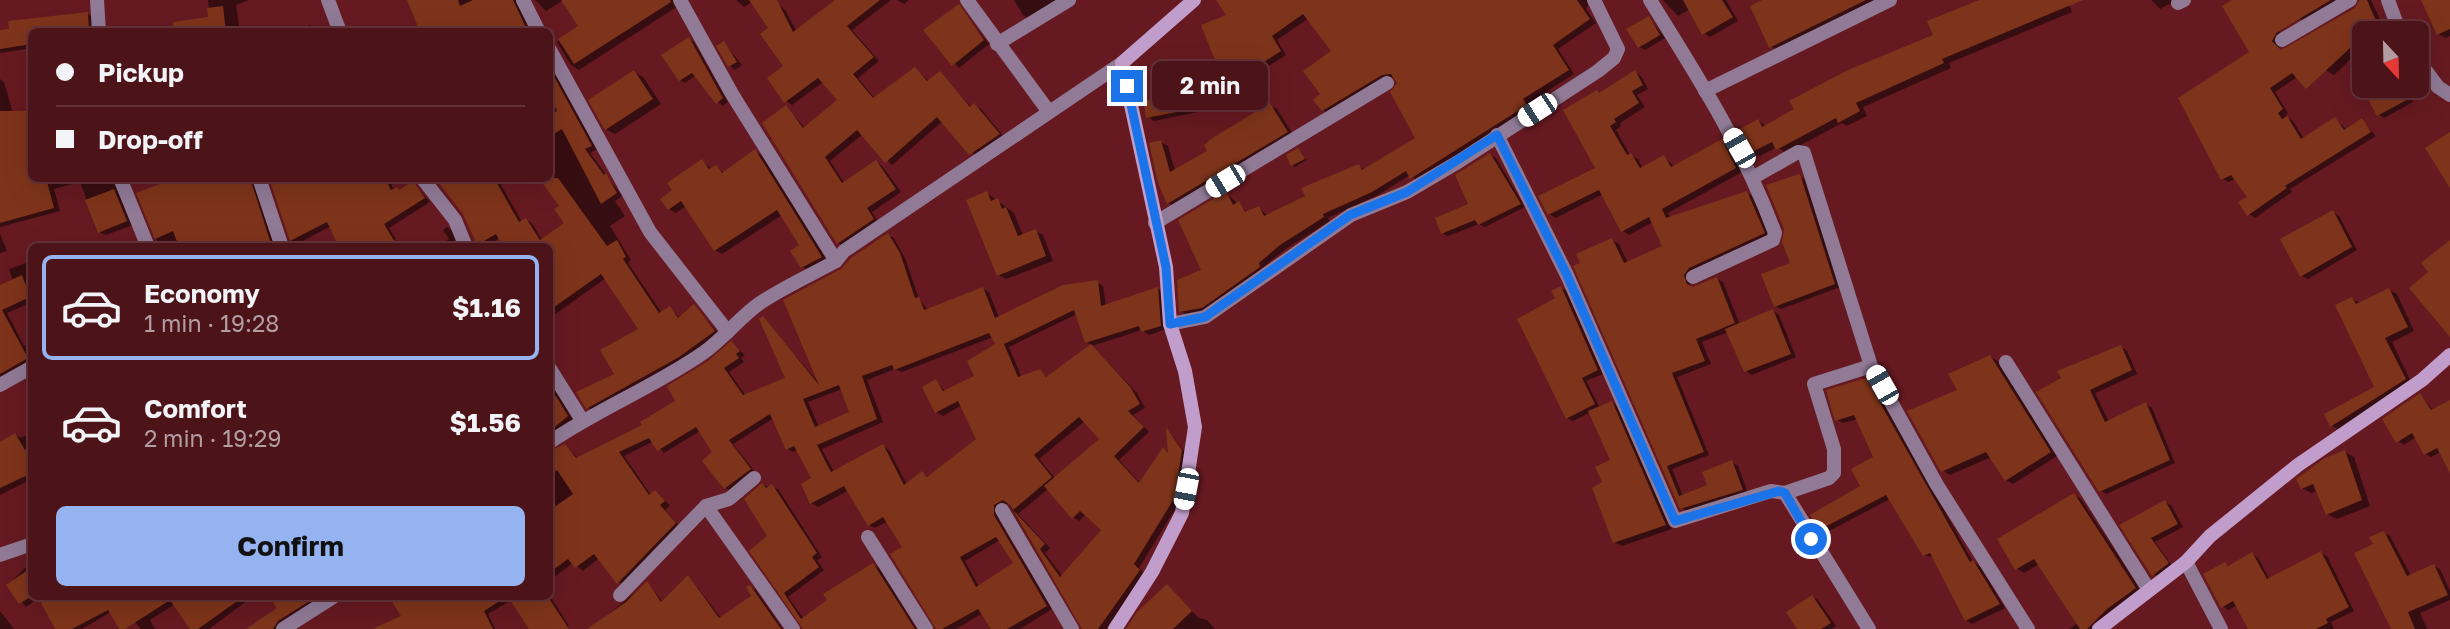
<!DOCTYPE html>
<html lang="en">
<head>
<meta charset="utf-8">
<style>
  body { margin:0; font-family:"Golos Text",sans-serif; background:#562026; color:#f1f3f6; height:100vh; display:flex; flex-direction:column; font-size:26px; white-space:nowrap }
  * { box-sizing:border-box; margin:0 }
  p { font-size:23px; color:#b29ea2 }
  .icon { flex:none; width:38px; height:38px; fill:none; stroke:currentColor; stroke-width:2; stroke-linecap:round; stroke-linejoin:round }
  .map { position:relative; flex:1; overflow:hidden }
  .drawer { position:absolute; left:28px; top:243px; width:525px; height:357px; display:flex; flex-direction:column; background:#4c1319; border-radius:10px; box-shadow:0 7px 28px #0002,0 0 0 2px #633238 }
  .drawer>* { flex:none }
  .top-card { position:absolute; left:28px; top:28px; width:525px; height:154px; border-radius:10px; box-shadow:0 7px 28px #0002,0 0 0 2px #633238; display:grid; align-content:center; height:154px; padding:0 28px; background:#4c1319 }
  .needle { width:46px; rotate:158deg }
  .tools { position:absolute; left:2352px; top:21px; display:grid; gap:14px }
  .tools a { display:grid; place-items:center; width:77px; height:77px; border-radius:10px; background:#4c1319; box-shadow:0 7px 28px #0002,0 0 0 2px #633238; font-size:35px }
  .end { position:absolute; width:32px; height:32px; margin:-16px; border:9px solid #1a73e8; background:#fff; box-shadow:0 0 0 4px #fff }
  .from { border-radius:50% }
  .bubble { position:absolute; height:49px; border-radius:10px; background:#4c1319; box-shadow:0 7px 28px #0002,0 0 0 2px #633238; font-size:23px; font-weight:700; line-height:49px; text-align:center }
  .car { position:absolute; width:21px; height:42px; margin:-21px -10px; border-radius:9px; box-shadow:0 0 5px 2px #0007; background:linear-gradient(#fff 24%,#345 0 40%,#fff 0 76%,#345 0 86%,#fff 0) }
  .top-card b { display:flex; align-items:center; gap:24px; height:66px; font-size:26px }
  .top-card b+b { border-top:2px solid #633238 }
  .top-card i { width:18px; height:18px; background:#f1f3f6 }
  ul { padding:12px 0 0; list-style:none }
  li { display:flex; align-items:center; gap:21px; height:105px; margin:0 14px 10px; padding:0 14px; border:4px solid transparent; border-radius:10px }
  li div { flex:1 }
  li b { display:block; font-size:26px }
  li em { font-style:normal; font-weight:700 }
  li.on { border-color:#95b2f1 }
  li>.icon { width:63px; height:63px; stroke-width:1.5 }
  .cta { display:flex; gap:14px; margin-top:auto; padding:14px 28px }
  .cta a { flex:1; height:80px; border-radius:10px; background:#95b2f1; color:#111; font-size:28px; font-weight:700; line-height:80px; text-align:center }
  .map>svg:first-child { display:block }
  .shadow { fill:#0007; fill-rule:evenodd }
  .building { fill:#7e341a; fill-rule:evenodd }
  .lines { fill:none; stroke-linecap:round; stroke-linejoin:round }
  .street { stroke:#907a96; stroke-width:14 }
  .secondary { stroke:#c09dca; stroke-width:14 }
  .route { stroke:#1a73e8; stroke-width:9 }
</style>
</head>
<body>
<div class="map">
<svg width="2450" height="629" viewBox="0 0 2450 629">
  <rect width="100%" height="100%" fill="#661921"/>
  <g class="shadow">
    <path d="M208,0H249L236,5L240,32H187L210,19Z"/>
    <path d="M411,0H520L532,32H407L420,27Z"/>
    <path d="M535,0H677L678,6L579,70L571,65L557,42L580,26L562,1L546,11Z"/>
    <path d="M736,0H773L785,10L797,32L839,0H891L852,30L879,61L858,78L875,99L915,69L929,81L940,73L972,108L975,106L981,109L1005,138L977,157L943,121L892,165L863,134L830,161L845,184L876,162L882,166L901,192L872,212L879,223L844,247L838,243L764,124L786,107L806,129L839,100L823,82L792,105L786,101L785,67L770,29L752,2L744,7Z"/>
    <path d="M897,0H909L904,4Z"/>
    <path d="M1014,0H1057L1029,19L1023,15Z"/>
    <path d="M1224,0H1591L1586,9L1596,23L1558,49L1574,74L1529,103L1533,109L1418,181L1410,175L1378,195L1328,218L1330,221L1287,248L1209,310L1187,315L1181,311L1203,271L1226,193L1248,213L1259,208L1268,216L1359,166L1365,170L1417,139L1395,77H1389L1329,114L1323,110V95L1334,51L1309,18L1277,40L1286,55L1209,104L1212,109L1154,121L1148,117L1184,95L1215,83L1221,68L1229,16Z"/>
    <path d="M1663,0H1726L1738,21L1710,37L1704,33L1690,9L1678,16Z"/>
    <path d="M1766,0H1880L1777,50L1771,46Z"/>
    <path d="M1978,0H2067L2072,12L1949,63L1951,68L1863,107L1867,116L1847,126L1842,123L1786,153L1777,147L1760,156L1752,152L1758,121L1766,126L1936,36Z"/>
    <path d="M2151,0H2177L2160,9Z"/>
    <path d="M2235,0H2260L2282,37L2279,49L2303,73L2275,92L2288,113L2285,116L2293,121L2304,139L2335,119L2347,130L2362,121L2376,136L2290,189L2292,192L2255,218L2249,214L2250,197L2236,178L2229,182L2222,179L2251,52Z"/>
    <path d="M2290,0H2343L2306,22L2299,18Z"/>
    <path d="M2360,0H2371L2384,28L2378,33H2364V46L2334,75L2327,71L2309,37L2360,6Z"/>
    <path d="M2423,0H2450V36L2446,38L2438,34Z"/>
    <path d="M959,7L989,44L959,68L925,31Z"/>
    <path d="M88,14L94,18L96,32H32V48L0,53V32Z"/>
    <path d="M1649,18L1665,38L1645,50L1639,47Z"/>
    <path d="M310,25L317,32H293Z"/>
    <path d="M369,26L376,32H355Z"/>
    <path d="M689,39L694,42L728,102L722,106L696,75L685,83L680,80Z"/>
    <path d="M724,43L742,65L735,70L730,66L719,47Z"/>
    <path d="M550,65L597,149L590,153L622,196L615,201L625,216L610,226L631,260L628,263L662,313L670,308L680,318L694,306L720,335L686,360L594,411L587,407L617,375L640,329L606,278L550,318V247L500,238L486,247L477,245L464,213L437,178H497L522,222L526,220L532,223L542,240L566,224L550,178Z"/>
    <path d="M634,72L643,77L661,104L615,134L606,129Z"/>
    <path d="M1635,72L1641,76L1648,89L1637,95L1645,107L1620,123L1621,126L1616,130L1630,155L1638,159L1643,169L1664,157L1675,167L1722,141L1728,145L1742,172L1668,213L1670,218L1747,193L1754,197L1770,237L1691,275L1690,286L1693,288L1717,279L1723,282L1740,325L1773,311L1779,315L1796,357L1752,375L1746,371L1728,332L1702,342L1711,364L1677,377L1709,455L1672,469L1683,496L1709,486L1731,462L1738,466L1748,493L1688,512L1682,508L1575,267L1612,240L1619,244L1628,263L1664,247L1653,222L1629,235L1623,231L1603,194L1556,218L1549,214L1597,169L1600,94Z"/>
    <path d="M2364,76V86H2404L2413,102L2384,118L2378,114L2359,79Z"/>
    <path d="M0,79L4,82L32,178H116L133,225L106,235L99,232L80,182L54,189L60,211L0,227Z"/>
    <path d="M1270,105L1277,109L1294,136L1176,207L1168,203L1159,183L1161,142L1168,146L1175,171L1210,152Z"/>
    <path d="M1298,150L1306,160L1295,167L1293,165Z"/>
    <path d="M755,152L762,155L828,261L809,271L803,267L793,252L802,246L782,215L722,254L715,250L686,206L676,213L669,209L674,191L702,161L712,169L716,167L724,173Z"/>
    <path d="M1490,155L1496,158L1525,207L1485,227L1479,224L1448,236L1442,233L1470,205Z"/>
    <path d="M1799,176L1805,180L1840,287L1781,309L1775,306L1792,264Z"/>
    <path d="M186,178H207L208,183L225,178H255L276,247H159L139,194Z"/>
    <path d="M271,178H389L394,191H401L413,183L430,202L389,228L396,239L380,247L331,226L299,243L300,247H292Z"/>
    <path d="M987,193L1014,213L1023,236L1035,231L1043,235L1053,261L1006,279L998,275Z"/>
    <path d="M2333,212L2339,216L2357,250L2308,279L2302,276L2282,240Z"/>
    <path d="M447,227L452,230L460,247H439L449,239L443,230Z"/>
    <path d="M0,234L7,251L0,253Z"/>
    <path d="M888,235L894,238L905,258L919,299L928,310L982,288L989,292L999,318L1097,282L1103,286L1106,306L1158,289L1163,292L1166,329L1149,335L1142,330L1092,346L1137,393L1145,408L1133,415L1149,432L1119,460L1141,484L1163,449L1170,453L1168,430L1187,455L1180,501L1139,568L1145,574L1106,629H1083L1008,503L999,509V520L1052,609L1020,629H993L983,613L956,629H937L904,548L888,521L875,528L869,525L849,490L818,507L811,503L814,478L798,450L793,452L787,449L774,418L733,444L756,473L731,491L725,488L714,453L700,431L664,453L654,441L624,456L651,495L655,492L670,505L665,510L681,528L624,587L599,558L583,571L573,563L550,580V453L565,446L578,458L644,426L677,401L709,362L732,344L745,355L741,358L744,362L729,372L746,396L788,379L763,318L819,383L842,271ZM1077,314L1086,342L1092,345L1048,378L1040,371L1022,378L1009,347ZM993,337L997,345L976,377L946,392L936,381V412L943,416L962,405L979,439L929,477L922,473L907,485L889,450L883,446L834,472L822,449L883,422L867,380L895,369L902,372ZM842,389L851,413L819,427L808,402ZM1085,421L1101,440L1055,478L1039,459ZM1048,489L1073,517L1079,521L1086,514L1104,530L1063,577L1045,553L1050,548L1018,514ZM1000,540L1016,564L979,587L965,561Z"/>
    <path d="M32,261V302L7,313L24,346L32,342V362L0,381V297L13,281L9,269Z"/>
    <path d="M1561,288L1567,291L1603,374L1586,381L1600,408L1612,403L1619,407L1672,529L1622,546L1614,542L1605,483L1613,461L1591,412L1573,421L1567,418L1558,299Z"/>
    <path d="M2389,290L2397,294L2414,331L2392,342L2412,384L2339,430L2332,426L2377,388L2352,299L2360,303Z"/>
    <path d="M2121,347L2127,351L2137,374L2095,393L2109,422L2146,404L2152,408L2175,463L2106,494L2100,490L2063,379Z"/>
    <path d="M1990,357L1998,361L2057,456L2013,484L2006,480L1991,457L1950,475L1942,470L1959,391Z"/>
    <path d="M550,380L573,420L550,439Z"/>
    <path d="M1866,380L1873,383L1973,562L1980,566L2005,608L1972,624L1966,620L1934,557L1924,555L1890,499L1827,532L1820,529L1863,487L1875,458L1858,419L1843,423L1837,420Z"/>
    <path d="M2420,395L2434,411L2450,404V469L2441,452L2431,457L2425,454L2416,437L2404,445L2398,441Z"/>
    <path d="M32,432V479L0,495V444L15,435L21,438Z"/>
    <path d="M2345,452L2354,457L2370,506L2337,519L2327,514L2318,491L2311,493L2302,488Z"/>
    <path d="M762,485L778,489L822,557L817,560L824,570L788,597L804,619L873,565L879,568L917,629H815L801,620L752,551L770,537Z"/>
    <path d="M2074,495L2081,499L2142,592L2097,629H2069L2078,623L2039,564L2024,573L2016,568Z"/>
    <path d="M2165,502L2171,505L2183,527L2155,542L2173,567L2159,578L2154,574L2122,525Z"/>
    <path d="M32,517V532L26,519Z"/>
    <path d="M2384,533L2390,536L2411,576L2434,566L2440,569L2450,591V600L2420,613L2427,629H2393L2375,545Z"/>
    <path d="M2321,553L2327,556L2354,611L2331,622L2334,629H2250L2238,605L2228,610L2222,606L2225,564L2230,566L2252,554L2258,558L2270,580Z"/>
    <path d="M27,566L32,569V597H252L209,629H192L175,604L150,620L155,629H141L121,606L82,629H57L40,597L26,607L8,585Z"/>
    <path d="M689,577L721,618L754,596L750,587L756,590L783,629H590L647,583L663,602Z"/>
    <path d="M1167,587L1199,618L1207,620L1215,629H1128Z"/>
    <path d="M550,596L569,626L563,629H531L510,597Z"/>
    <path d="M271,597H324L280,629H250L279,609Z"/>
    <path d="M391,597H505L508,602L488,614L495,629H374L403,617Z"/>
    <path d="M1812,597L1818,600L1836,626L1832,629H1799Z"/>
    <path d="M0,611L1,612L14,629H0Z"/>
  </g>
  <g class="building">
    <path d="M407,0H458L460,6L473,0H513L528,32H420Z"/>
    <path d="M561,0H670L671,2L574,64L558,39L578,26Z"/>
    <path d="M749,0H777L793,32L835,0H880L847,26L874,57L853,74L873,98L915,67L927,81L940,71L970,107L974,103L1000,134L969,155L937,117L885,163L857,130L825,157L842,183L876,160L896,189L867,208L874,219L837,244L762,123L786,105L803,128L837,100L818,78L784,103L767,78L783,66L760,34L768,28Z"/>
    <path d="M1216,0H1577L1590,19L1553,45L1569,70L1523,99L1527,105L1410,179L1406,171L1372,192L1323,214L1324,217L1280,245L1259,263L1260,267L1202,308L1179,312L1177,280L1201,270L1178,220L1226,191L1233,205L1239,201L1245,212L1259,206L1264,216L1305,196L1301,188L1359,164L1362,170L1415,138L1390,92L1397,83L1391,74L1382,75L1322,111L1313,100L1320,94L1303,71L1331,51L1303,14L1272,36L1281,51L1204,100L1207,106L1146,118L1143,101L1184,94L1212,82L1210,74L1218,68L1201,25L1226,15Z"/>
    <path d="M1683,0H1722L1733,17L1702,35Z"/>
    <path d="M1762,0H1866L1769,48L1750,6Z"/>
    <path d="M1979,0H2083L1942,59L1944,63L1856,103L1860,111L1838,123L1836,118L1776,150L1772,142L1750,153L1738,130L1758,119L1762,127L1794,109L1789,101L1848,70L1933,35L1927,21Z"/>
    <path d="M2232,0H2331L2277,32L2272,41L2281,50L2355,8L2360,0H2367L2377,23L2306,89L2292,73L2270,88L2283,109L2278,113L2282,119L2287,116L2301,139L2335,117L2344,130L2362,118L2371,132L2285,186L2287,188L2247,216L2238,202L2247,197L2231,175L2221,180L2178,98L2249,52L2222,6Z"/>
    <path d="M2421,0H2450V29L2437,35Z"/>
    <path d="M959,4L984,40L952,66L923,30Z"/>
    <path d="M223,6L226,32H174L173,22L208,17L207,8Z"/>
    <path d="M88,12L89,32H32V44L0,49V30L9,29L8,21Z"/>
    <path d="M1649,16L1660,35L1638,48L1626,29Z"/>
    <path d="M689,37L723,98L716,104L692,73L679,81L661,55Z"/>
    <path d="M724,41L737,62L728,67L716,46Z"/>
    <path d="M550,69L592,146L585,149L604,175L606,173L617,193L601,204L562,129L550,136V115L557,111L550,95Z"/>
    <path d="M634,70L653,99L605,130L588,100Z"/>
    <path d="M1635,70L1643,85L1632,91L1639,103L1614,119L1616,122L1610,126L1627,155L1631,153L1640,168L1664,155L1671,167L1722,139L1736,168L1662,209L1666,218L1747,191L1765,233L1689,268L1684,275L1687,284L1693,287L1717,277L1735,323L1696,339L1705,361L1672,373L1704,452L1667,466L1679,496L1707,485L1702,472L1732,460L1743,490L1680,509L1573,266L1580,263L1576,254L1612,238L1624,263L1662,246L1649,217L1621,232L1599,190L1548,215L1538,196L1595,168L1563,110L1597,90L1599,93Z"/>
    <path d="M2361,86H2425L2427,89L2377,116Z"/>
    <path d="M1270,103L1288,132L1167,204L1158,183L1149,143L1161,140L1170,172L1207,151L1204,145L1211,139Z"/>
    <path d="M0,111H32V178H46L54,208L0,223Z"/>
    <path d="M2450,132V188L2425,148Z"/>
    <path d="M1298,148L1305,159L1291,166L1286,155Z"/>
    <path d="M755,149L822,257L801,268L790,251L799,245L777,210L714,251L681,201L668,210L660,199L672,190L667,183L702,159L709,169L716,165L722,173Z"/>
    <path d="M1490,153L1521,204L1478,225L1475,220L1441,234L1435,218L1468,204L1455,175Z"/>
    <path d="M1800,174L1835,284L1774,307L1761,274L1790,263L1782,242L1784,229L1766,185Z"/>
    <path d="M176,178H202L203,182L250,178L272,247H179L173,231L155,239L136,193Z"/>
    <path d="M269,178H385L391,190L397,187L399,190L413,181L425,198L384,224L398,247H339L327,222L290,241Z"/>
    <path d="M435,178H494L519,222L526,218L540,240L564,223L554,209L559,206L539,178H558L607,246L617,240L626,257L623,259L659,313L670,306L678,318L694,304L715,331L679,357L586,409L576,392L614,374L600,350L638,329L601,274L550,310V247H503L496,234L477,245L463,214Z"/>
    <path d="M114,189L127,221L98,233L85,200Z"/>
    <path d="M987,191L991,201L998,198L1002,209L1006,207L1018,236L1036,229L1046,256L997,276L966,200Z"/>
    <path d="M2333,210L2352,247L2300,277L2280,239Z"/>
    <path d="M888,233L900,253L915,298L919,297L924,310L983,287L995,318L1063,285L1098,280L1101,306L1158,287L1161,326L1141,332L1139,326L1085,343L1074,310L1004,344L1018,377L1040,369L1046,377L1091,344L1131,388L1140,404L1128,411L1144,427L1114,456L1139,483L1163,447L1168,453L1166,427L1182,450L1175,497L1134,564L1140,570L1098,629H1082L1010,505L1003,500L994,505V515L1047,606L1007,629H991L978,609L942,629H936L890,554L902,547L883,517L868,526L844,486L810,504L801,484L811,478L794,446L786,450L770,414L729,440L751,469L724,489L702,461L712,452L696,427L657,451L649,438L619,452L649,495L655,490L665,501L660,505L676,523L617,584L594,554L575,568L568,559L550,572V510L573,494L557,470L550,475V451L565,444L576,458L642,425L640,422L675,401L667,386L708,361L731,341L740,351L736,354L739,358L724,368L743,395L785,378L759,319L763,316L819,385L783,300L841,269L851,258ZM989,333L995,344L967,361L974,376L943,391L936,379L922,387L935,413L958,401L976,439L927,477L922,471L904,485L883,444L831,472L817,445L877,419L862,376L892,365L894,370ZM839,385L849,412L815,427L803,399ZM1079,417L1099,439L1044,486L1072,519L1080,511L1101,530L1060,577L1040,549L1045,544L1013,510L1052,477L1034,455ZM996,537L1013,563L976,587L960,557Z"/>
    <path d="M2450,240V337L2409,288L2428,272L2421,263Z"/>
    <path d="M22,275L30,297L2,310L28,358L0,374V285Z"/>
    <path d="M1561,286L1598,370L1582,378L1595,404L1566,419L1517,319L1555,298L1551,291Z"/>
    <path d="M2389,288L2408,327L2385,338L2406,379L2330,427L2324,414L2374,387L2335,305L2352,297L2356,304Z"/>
    <path d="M1773,309L1791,354L1744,372L1725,329Z"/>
    <path d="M2121,345L2132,370L2090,390L2105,422L2146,402L2170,460L2099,492L2036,392L2061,378L2057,371Z"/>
    <path d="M1990,355L2051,452L2005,481L1986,452L1941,472L1907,411L1957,390L1948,374Z"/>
    <path d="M1866,378L1970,562L1973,560L2000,604L1965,621L1930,553L1923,556L1886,495L1819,530L1810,515L1860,486L1851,469L1873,457L1854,415L1835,421L1826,390Z"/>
    <path d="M2420,393L2431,410L2450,400V473L2437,448L2424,455L2412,433L2396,443L2382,419Z"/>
    <path d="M556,396L568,416L550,431V401Z"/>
    <path d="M1612,401L1666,525L1613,543L1592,488L1602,482L1595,467L1610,460L1588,411Z"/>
    <path d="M15,433L25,450L32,446V473L0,488V442Z"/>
    <path d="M2345,450L2362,500L2326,515L2313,484L2301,489L2296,479L2325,458Z"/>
    <path d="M762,483L766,488L772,484L817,553L812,557L819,567L784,593L801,619L827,600L823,594L873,563L915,629H803L749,551L767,536L744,499Z"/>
    <path d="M2074,493L2136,588L2107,609L2087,629H2080L2034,559L2015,570L1997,539Z"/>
    <path d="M2165,500L2178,524L2151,538L2169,563L2152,576L2119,525Z"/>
    <path d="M2384,531L2407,576L2434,564L2448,595L2408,612L2415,629H2391L2354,553L2373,544L2369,537Z"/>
    <path d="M2321,551L2349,607L2326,619L2328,623L2316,629H2248L2233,601L2221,608L2203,574L2225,562L2228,566L2252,552L2267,579Z"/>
    <path d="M32,567V596L19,604L6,585Z"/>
    <path d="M688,575L719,618L751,596L746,587L750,585L781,629H587L626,602L647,581L661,602Z"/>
    <path d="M1167,584L1192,611L1173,629H1126L1137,612Z"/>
    <path d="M1812,595L1831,623L1821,629H1797L1786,612Z"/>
    <path d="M52,597H243L198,629H190L170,600L125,629H119L108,610L72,629H55L41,603Z"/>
    <path d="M282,597H316L278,621L273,629H246L277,608L273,603Z"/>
    <path d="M389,597H506L484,611L493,629H372L401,616Z"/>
    <path d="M508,597H548L569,629H529Z"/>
  </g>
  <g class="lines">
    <g class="street">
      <path d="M97,0L99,32"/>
      <path d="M328,0L340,32"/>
      <path d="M523,0L539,32"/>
      <path d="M680,0L732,94L836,261"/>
      <path d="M967,0L1049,112"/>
      <path d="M1650,0C1698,77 1743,147 1775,233L1773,240L1693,277"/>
      <path d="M2388,0L2400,33"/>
      <path d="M2178,3L2184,0"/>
      <path d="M2282,40L2350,0"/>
      <path d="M997,44L1069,0"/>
      <path d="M550,50L650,232L728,332"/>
      <path d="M2417,59L2438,87L2450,95"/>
      <path d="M1705,91L1890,0"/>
      <path d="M1497,135L1567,275L1675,521L1771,491L1785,493"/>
      <path d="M1754,177L1798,152L1804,153L1871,366L1937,485L2028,629"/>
      <path d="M120,178L148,247"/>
      <path d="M259,178L282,247"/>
      <path d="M422,178L455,220L466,247"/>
      <path d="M1155,223L1387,83"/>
      <path d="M1170,324L1205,317L1351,215L1407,192L1458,162L1598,71L1614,58L1618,49L1594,0"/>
      <path d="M2006,362L2149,590"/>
      <path d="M550,369L582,420"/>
      <path d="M0,385L32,367"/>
      <path d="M550,442C598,409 654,387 703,353C724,338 740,317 760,303C784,287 811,275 836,261L844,251L1122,63"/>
      <path d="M706,506L793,629"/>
      <path d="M1002,510L1072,629"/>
      <path d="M868,537L926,629"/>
      <path d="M0,555L32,544"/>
      <path d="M2186,562L2221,629"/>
      <path d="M620,595L706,506L729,499L754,478"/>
      <path d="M283,629L333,597"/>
      <path d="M1869,629L1785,493L1829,478L1834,473V449L1814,384L1871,366"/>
    </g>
    <g class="secondary">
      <path d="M1115,629L1152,572L1182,513L1195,427L1185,371L1170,324L1166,267L1122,63L1194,0"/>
      <path d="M2099,629L2186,562L2210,536L2298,465L2422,380L2450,355"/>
    </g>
  </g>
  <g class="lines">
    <path class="route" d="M1127,86L1166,267L1170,324L1205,317L1350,215L1407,192L1497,135L1567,275L1675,521L1779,491L1785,493L1811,539"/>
  </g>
</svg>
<div class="tools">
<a><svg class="needle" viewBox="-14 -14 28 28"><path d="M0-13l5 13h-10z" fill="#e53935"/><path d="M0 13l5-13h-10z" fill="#b29ea2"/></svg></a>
</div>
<i class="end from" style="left:1811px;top:539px"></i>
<i class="end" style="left:1127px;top:86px"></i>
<div class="bubble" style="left:1152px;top:61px;width:116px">2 min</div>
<i class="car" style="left:1537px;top:110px;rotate:237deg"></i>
<i class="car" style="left:1739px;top:148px;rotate:330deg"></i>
<i class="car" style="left:1225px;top:181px;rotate:239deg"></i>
<i class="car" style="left:1882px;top:385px;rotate:330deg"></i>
<i class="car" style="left:1186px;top:489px;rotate:191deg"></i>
<div class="top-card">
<b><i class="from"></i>Pickup</b>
<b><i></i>Drop-off</b>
</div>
<section class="drawer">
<ul>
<li class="on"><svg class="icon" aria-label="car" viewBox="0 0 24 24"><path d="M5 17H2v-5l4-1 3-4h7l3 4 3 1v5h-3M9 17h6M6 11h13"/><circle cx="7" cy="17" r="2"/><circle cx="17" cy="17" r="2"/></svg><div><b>Economy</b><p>1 min · 19:28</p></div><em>$1.16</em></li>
<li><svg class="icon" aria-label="car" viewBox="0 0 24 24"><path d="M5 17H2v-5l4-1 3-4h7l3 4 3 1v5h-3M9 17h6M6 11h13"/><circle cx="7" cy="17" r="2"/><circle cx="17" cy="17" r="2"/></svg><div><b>Comfort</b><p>2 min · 19:29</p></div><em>$1.56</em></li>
</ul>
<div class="cta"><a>Confirm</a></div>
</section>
</div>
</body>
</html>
